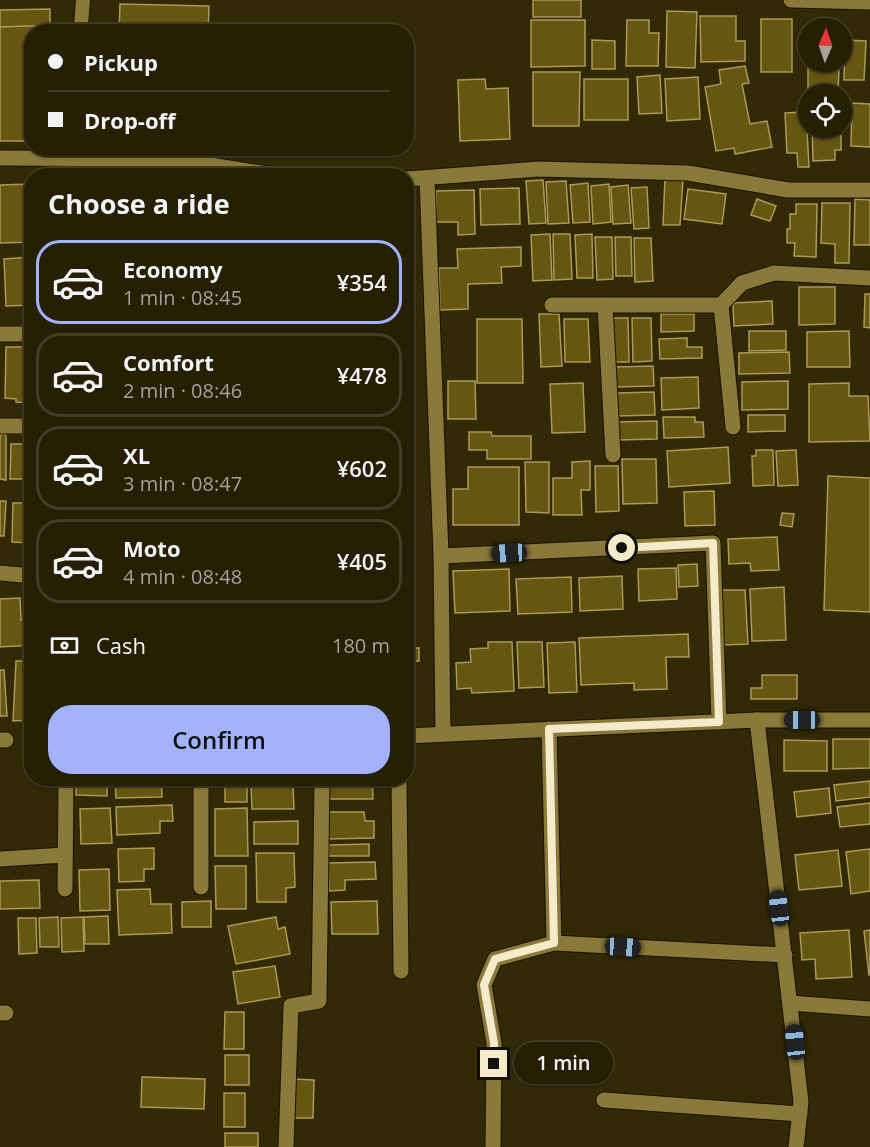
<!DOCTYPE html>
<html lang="en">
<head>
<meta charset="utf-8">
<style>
  body { margin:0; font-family:"Open Sans",sans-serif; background:#2e270e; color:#f1f3f6; height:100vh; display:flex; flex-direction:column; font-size:22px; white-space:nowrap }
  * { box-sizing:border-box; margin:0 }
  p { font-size:20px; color:#a4a29a }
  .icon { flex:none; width:33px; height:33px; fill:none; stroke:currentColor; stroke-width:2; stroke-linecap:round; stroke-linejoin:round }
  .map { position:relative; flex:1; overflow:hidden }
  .sheet { position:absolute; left:24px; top:168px; width:390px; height:618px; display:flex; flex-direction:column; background:#261f04; border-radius:24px; box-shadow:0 2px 4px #0004,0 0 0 2px #423d26 }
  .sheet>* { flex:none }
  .hud { position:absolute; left:24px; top:24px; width:390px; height:132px; border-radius:24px; box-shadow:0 2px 4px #0004,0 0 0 2px #423d26; display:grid; align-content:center; height:132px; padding:0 24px; background:#261f04 }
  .needle { width:39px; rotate:2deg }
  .buttons { position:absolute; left:798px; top:18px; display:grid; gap:12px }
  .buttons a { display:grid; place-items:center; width:54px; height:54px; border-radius:50%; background:#261f04; box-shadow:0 2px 4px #0004,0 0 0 2px #423d26; font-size:30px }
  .end { position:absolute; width:27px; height:27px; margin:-14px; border:8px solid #f4ebca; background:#111; box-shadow:0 0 0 3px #111 }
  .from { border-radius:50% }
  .bubble { position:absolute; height:42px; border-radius:21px; background:#261f04; box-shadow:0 2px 4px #0004,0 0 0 2px #423d26; font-size:20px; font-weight:600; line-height:42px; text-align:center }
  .car { position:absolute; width:18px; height:36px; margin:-18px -9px; border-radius:8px; box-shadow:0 0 4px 2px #0007; background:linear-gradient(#222 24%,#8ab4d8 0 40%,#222 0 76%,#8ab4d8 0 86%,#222 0) }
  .hud b { display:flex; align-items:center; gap:21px; height:57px; font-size:22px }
  .hud b+b { border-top:2px solid #423d26 }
  .hud i { width:15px; height:15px; background:#f1f3f6 }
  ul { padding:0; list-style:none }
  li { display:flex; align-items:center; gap:18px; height:84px; margin:0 12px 9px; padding:0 12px; border:3px solid #423d26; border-radius:24px }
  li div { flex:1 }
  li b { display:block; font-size:22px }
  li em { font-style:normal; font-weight:600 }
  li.current { border-color:#a2b2fd }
  li>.icon { width:54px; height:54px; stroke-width:1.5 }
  h2 { padding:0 24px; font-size:27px; line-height:72px }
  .pay { display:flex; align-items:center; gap:15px; height:66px; padding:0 24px; font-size:22px }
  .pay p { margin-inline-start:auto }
  .cta { display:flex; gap:12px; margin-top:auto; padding:12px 24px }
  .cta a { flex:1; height:69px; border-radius:24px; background:#a2b2fd; color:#111; font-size:24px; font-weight:600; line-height:69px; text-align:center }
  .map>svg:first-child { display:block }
  .building { fill:#675611; stroke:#ab9958; stroke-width:1.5 }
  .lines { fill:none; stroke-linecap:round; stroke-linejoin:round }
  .service-casing { stroke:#181201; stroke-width:16 }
  .minor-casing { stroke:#181201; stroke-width:17 }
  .tertiary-casing { stroke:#181201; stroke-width:17 }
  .service { stroke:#8b7939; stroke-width:14 }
  .minor { stroke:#8b7939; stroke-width:15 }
  .tertiary { stroke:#8b7939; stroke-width:15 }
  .route { stroke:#f4ebca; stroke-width:8 }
</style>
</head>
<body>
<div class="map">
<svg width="870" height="1147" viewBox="0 0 870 1147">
  <rect width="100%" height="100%" fill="#322906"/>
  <g class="building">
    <rect x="533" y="0" width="48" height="17"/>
    <path d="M120,4L209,6L208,32H119Z"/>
    <path d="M50,9V26L0,27V10Z"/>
    <path d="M667,11L697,12L695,68L666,67Z"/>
    <path d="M700,16H736V41H745V61L701,62Z"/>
    <rect x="761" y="19" width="31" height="53"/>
    <path d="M531,20H585V66L531,67Z"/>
    <path d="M627,20H649V33H659L658,66H626Z"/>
    <path d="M226,23L286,26V32H225Z"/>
    <path d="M56,25V32H32V141H0V27Z"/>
    <path d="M592,40L615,41V69H592Z"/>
    <path d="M845,40L866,41L864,80H844Z"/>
    <path d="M745,66L749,83L742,84L750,124L767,121L772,147L735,154L734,148L716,151L705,87L721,84L719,70Z"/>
    <path d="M808,66L839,67L838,94L808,92Z"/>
    <path d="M533,72H580L579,126H533Z"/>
    <path d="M660,75L662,113L639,114L637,77Z"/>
    <path d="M698,77L700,119L667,121L665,79Z"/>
    <path d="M485,79L486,89L508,88L510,139L460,141L458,80Z"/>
    <rect x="584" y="79" width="44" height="41"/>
    <path d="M852,103L870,104V147L851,146Z"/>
    <path d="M806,112L809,167H798L797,153H787L785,113Z"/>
    <path d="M812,128H841V150H835V160L813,161Z"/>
    <path d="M665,178L683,179L680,225H663Z"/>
    <path d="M543,180L546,223L529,224L526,181Z"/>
    <path d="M566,181L569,223L548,224L546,182Z"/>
    <path d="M588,183L590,222L573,223L570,185Z"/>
    <path d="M32,184V242L0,243V185Z"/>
    <path d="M609,184L611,222L593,224L591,186Z"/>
    <path d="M628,185L631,223L613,224L611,187Z"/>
    <path d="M647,187L649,228L634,229L631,188Z"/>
    <path d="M519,188L520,224L481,225L480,189Z"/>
    <path d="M688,189L726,194L722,224L684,219Z"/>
    <path d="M474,190L475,234L458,235V222H436V191Z"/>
    <path d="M757,199L776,206L770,221L751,215Z"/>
    <path d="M855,199L870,200V245H854Z"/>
    <path d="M822,203H850L849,263H835V244L821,243Z"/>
    <path d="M796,204H817L816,257L794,256L795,243H787V229H790V214H796Z"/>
    <path d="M550,234L552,280L533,281L531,235Z"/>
    <path d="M553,234H570L572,279L554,280Z"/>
    <path d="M592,234L593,278H577L575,235Z"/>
    <path d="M595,237H612L613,279L597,280Z"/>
    <path d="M615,237H631L632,276H616Z"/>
    <path d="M634,238H651L653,281L635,282Z"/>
    <path d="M521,247V266L501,267L502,283L468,284V309L440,310L439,268H458L457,249Z"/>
    <path d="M31,257L32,305L6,306L4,259Z"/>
    <path d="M799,287H835V324L799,325Z"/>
    <path d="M865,294H870V328L864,327Z"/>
    <path d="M772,301L773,324L734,326L733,303Z"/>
    <path d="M539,314H559L562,366L541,367Z"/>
    <path d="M661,314H694V331L661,332Z"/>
    <path d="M610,318H628L629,362H611Z"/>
    <path d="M632,318H651L652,361L633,362Z"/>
    <path d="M477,319H522L523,383H477Z"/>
    <path d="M564,319H588L590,362H565Z"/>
    <path d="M749,331H786V350L749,351Z"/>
    <path d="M849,331L850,367H807V332Z"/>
    <path d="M687,338V347H702V358L660,359L659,339Z"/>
    <path d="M6,347H26V369H32V403L16,402V399L5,398Z"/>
    <path d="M789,352L790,373L739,374V353Z"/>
    <path d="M653,366L654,386L615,387L614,367Z"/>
    <path d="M698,377L699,408L662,410L661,378Z"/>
    <path d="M448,381H475L476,419H448Z"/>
    <path d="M788,381V409L742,410V382Z"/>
    <path d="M583,383L585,432L552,433L550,384Z"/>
    <path d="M849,383V396H868L870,441L809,442V384Z"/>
    <path d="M654,392L655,415L617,416V393Z"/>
    <path d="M748,415H785V431L748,432Z"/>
    <path d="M663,417H695V422H703L704,437L664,438Z"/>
    <path d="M657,421V439L617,440L616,422Z"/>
    <path d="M469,432H491L492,436H531V459H487V450H469Z"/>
    <path d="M6,434V480L0,479V435Z"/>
    <path d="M11,444H32V479H10Z"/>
    <path d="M728,447L730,483L669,487L667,451Z"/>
    <path d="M756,450H773L774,485L753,486L752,456H756Z"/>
    <path d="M796,450L798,485L778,486L776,451Z"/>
    <path d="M622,459H656L657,503L623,504Z"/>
    <path d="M590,461V490H581L582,515H553V478H572V462Z"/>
    <path d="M525,462H549V513L526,512Z"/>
    <path d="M595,466H618L619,511L596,512Z"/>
    <path d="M468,467H519V525H453V489H468Z"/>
    <path d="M828,476L870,478V612L824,610Z"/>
    <path d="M714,491L715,525L685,526L684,492Z"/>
    <path d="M0,501H6L4,536H0Z"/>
    <path d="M13,503H32V543L12,542Z"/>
    <path d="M782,513L794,514L792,527L780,525Z"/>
    <path d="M406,525H410L411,558H406Z"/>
    <path d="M777,537L779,570L751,571L750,563L729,564L728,539Z"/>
    <path d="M697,564L698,586L679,587L678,565Z"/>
    <path d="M676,568L677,599L639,601L638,569Z"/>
    <path d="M509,569L510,611L455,613L453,571Z"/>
    <path d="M622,576L623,609L580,611L579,578Z"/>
    <path d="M571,577L572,612L518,614L516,579Z"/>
    <path d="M784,587L786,640L752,641L750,589Z"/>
    <path d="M721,590H745L748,644L724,645Z"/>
    <path d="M20,598L21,620L30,619L32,645L0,647V599Z"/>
    <path d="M688,634L689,657H666L667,689L634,690V683L581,685L579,638Z"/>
    <path d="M488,642H512L514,691L472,693L471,688L457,689L456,663L471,662L470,649L488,648Z"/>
    <path d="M517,642H542L544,687L519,688Z"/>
    <path d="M575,642L577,692L549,693L547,643Z"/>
    <path d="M406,648H419V661L406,662Z"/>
    <path d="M16,661H32V720L13,721Z"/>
    <path d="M0,670H4L7,716H0Z"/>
    <path d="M762,675H797V699H751V688H762Z"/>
    <path d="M833,739H870V768L833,769Z"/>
    <path d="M784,740L827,741V771H784Z"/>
    <path d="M76,778H107V796L76,795Z"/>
    <path d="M115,778H161L162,797L116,798Z"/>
    <path d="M213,778H247V802H225V779Z"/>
    <path d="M329,778H372L373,799H329Z"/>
    <path d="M870,781V797L836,801L834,785Z"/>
    <path d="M251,786H293L294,809H252Z"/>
    <path d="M829,788L831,813L797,817L794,792Z"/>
    <path d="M870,803V824L840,827L837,807Z"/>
    <path d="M172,805L173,821H160V833L117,835L116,807Z"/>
    <path d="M110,808L112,843L81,844L80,809Z"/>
    <path d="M247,808L248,856H215V809Z"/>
    <path d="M328,812H364L365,821H374V838L328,839Z"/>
    <path d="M298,821V844H254V822Z"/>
    <path d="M369,844V856H329V845Z"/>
    <path d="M154,848V869H144V881L119,882L118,849Z"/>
    <path d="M870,849V891L851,894L846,852Z"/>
    <path d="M838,850L842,886L799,890L795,855Z"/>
    <path d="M256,853H294L295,887L286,888V902H257Z"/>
    <path d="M375,862L376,879L345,880V890L329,891L328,863Z"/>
    <path d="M215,866H246V909H216Z"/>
    <path d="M109,869L110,910L80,911L79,870Z"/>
    <path d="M39,880L40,908L0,909V881Z"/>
    <path d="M150,889L151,904H171L172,933L119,935L117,890Z"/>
    <path d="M211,901V927H182V902Z"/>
    <path d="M377,901L378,934H332L331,902Z"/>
    <path d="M108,916L109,944H85L84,917Z"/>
    <path d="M58,917L59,947H40L39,918Z"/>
    <path d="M83,917L84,951L62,952L61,918Z"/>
    <path d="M276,917L278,929L285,927L290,954L236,964L228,926Z"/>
    <path d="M18,918H36L37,953L19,954Z"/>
    <path d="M849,930L852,977L816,979L815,959L802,960L800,933Z"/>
    <path d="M870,930V975H869L864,931Z"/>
    <path d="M275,966L280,997L238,1004L233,972Z"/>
    <path d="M225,1012H244V1049H224Z"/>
    <rect x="225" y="1055" width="24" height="30"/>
    <path d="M142,1077L205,1079L204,1109L141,1107Z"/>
    <path d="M294,1079L314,1080L313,1118H293Z"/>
    <rect x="224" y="1093" width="21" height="34"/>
    <rect x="225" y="1133" width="33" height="14"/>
  </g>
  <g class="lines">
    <defs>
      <path id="service" d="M81,25L83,0"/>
      <g id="minor">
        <path d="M0,158L174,159L279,176"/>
        <path d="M427,178L441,556L443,734"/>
        <path d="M406,179L539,169L688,173L788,190H870"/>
        <path d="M552,305H721L742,283L774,273L870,278"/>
        <path d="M605,305L613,455"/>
        <path d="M721,305L733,427"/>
        <path d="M0,334H32"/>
        <path d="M0,426H32"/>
        <path d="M441,556L713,543L719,722"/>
        <path d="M0,573L32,576"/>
        <path d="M757,720L801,1102L796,1147"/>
        <path d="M406,736L757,720H870"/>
        <path d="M0,740H6"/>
        <path d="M201,778V887"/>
        <path d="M399,778L401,971"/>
        <path d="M0,859L65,855"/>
        <path d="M65,889L66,778"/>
        <path d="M554,943L785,955"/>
        <path d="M790,1003L870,1009"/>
        <path d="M0,1013H6"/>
        <path d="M604,1100L800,1114"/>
        <path d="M286,1147L291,1006L319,1001L322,778"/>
        <path d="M493,1147L494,1043L484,985L495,959L554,943L549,729"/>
      </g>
      <path id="tertiary" d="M791,0L870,2"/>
    </defs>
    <use href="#service" class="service-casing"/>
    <use href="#minor" class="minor-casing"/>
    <use href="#tertiary" class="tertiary-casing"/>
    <use href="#service" class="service"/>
    <use href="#minor" class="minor"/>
    <use href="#tertiary" class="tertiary"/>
  </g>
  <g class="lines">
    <path class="route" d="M494,1064V1043L484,985L495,959L554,943L549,729L719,722L713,543L622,548"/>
  </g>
</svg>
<div class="buttons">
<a><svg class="needle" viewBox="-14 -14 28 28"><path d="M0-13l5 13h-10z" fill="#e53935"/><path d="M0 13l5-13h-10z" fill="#a4a29a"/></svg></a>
<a><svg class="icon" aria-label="locate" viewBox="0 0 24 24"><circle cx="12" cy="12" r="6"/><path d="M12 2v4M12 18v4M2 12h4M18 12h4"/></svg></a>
</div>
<i class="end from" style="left:622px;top:548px"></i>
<i class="end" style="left:494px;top:1064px"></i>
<div class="bubble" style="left:514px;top:1042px;width:99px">1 min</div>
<i class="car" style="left:509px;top:553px;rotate:267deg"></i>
<i class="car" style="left:802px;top:720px;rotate:270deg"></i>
<i class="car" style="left:779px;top:908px;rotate:353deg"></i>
<i class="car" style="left:623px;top:947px;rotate:93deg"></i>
<i class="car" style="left:795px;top:1042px;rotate:354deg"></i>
<div class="hud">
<b><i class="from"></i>Pickup</b>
<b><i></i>Drop-off</b>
</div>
<section class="sheet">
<h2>Choose a ride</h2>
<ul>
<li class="current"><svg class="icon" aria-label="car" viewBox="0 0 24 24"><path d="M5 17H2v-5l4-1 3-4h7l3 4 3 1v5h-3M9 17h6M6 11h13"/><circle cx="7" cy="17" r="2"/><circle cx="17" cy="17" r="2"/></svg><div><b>Economy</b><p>1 min · 08:45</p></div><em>¥354</em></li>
<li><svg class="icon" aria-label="car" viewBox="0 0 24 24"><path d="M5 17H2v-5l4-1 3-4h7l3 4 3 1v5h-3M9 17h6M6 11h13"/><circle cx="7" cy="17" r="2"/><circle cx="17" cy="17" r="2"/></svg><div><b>Comfort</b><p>2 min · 08:46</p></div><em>¥478</em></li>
<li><svg class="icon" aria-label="car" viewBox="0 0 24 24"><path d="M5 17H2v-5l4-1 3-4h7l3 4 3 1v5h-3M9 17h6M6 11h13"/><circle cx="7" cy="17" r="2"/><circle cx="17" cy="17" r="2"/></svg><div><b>XL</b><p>3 min · 08:47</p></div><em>¥602</em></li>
<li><svg class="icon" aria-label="car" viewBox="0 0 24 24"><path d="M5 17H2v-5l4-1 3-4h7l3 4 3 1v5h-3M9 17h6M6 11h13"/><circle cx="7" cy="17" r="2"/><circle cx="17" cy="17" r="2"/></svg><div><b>Moto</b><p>4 min · 08:48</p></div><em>¥405</em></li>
</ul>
<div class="pay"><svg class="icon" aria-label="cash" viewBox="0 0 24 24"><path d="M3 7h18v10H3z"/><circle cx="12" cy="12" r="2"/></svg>Cash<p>180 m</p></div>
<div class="cta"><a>Confirm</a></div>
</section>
</div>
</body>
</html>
